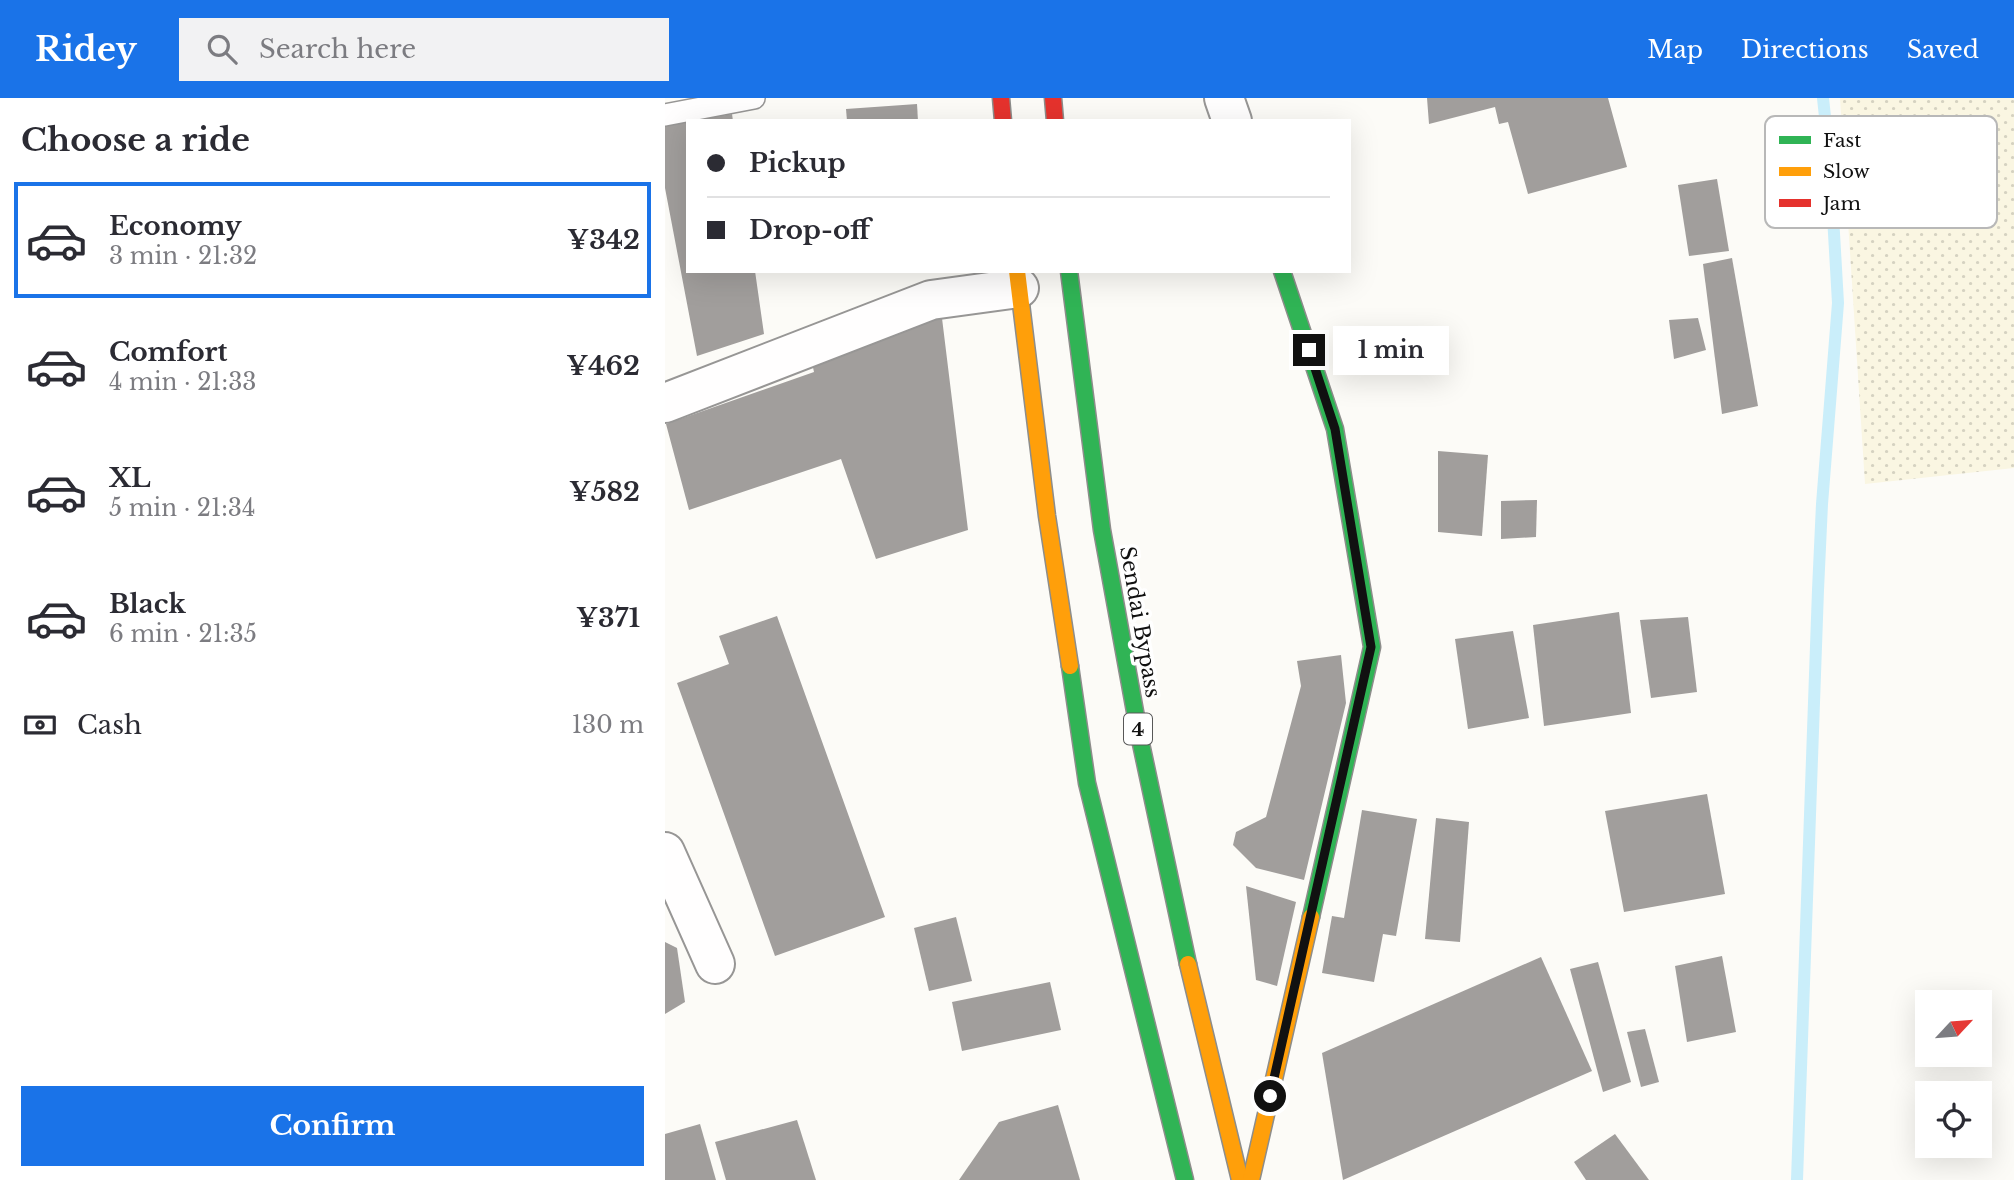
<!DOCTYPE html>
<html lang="en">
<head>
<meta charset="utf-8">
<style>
  body { margin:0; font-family:"Libre Baskerville",serif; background:#f2f2f3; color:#2b2b33; height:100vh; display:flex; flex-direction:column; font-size:26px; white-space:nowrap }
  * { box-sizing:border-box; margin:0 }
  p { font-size:23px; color:#7c7c81 }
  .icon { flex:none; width:38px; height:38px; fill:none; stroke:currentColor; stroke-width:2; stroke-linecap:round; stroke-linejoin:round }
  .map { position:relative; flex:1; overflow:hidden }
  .drawer { display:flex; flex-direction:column; background:#fff; width:665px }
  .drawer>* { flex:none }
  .hud { position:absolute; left:21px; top:21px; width:665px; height:154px; border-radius:0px; box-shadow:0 7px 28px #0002; display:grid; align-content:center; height:154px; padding:0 21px; background:#fff }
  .needle { width:46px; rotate:64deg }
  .buttons { position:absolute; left:1250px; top:892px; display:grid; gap:14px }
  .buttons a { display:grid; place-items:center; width:77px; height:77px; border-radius:0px; background:#fff; box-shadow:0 7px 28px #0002; font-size:35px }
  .end { position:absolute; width:32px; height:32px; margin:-16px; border:9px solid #111; background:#fff; box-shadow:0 0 0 4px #fff }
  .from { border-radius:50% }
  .bubble { position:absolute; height:49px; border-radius:0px; background:#fff; box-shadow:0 7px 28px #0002; font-size:23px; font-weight:700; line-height:49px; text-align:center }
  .hud b { display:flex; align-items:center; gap:24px; height:66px; font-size:26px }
  .hud b+b { border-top:2px solid #e1e1e2 }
  .hud i { width:18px; height:18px; background:#2b2b33 }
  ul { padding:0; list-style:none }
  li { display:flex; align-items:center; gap:21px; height:116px; margin:0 14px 10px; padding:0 7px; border:4px solid transparent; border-radius:0px }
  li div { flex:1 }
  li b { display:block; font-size:26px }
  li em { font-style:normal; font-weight:700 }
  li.current { border-color:#1a73e8 }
  li>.icon { width:63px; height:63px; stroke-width:1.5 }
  h2 { padding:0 21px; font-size:32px; line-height:84px }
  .pay { display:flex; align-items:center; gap:18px; height:77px; padding:0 21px; font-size:26px }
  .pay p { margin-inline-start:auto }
  .action { display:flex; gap:14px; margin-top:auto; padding:14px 21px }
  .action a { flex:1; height:80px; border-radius:0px; background:#1a73e8; color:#fff; font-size:28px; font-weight:700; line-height:80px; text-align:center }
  header { display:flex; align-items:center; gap:42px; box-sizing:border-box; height:98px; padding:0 35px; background:#1a73e8; color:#fff }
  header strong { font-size:33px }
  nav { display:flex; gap:38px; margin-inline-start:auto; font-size:24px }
  .search { width:490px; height:63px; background:#f2f2f3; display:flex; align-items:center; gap:18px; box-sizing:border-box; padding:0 24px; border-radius:0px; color:#7c7c81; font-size:26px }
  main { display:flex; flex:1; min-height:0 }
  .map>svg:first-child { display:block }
  .farmland { fill:url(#farmland-dots) }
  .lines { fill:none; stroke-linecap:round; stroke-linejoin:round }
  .stream { stroke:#caeefa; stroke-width:12 }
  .building { fill:#a19e9c }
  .lane-casing { stroke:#979695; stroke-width:24 }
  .street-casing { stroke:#979695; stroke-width:42 }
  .fast-casing { stroke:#8d8d8b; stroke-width:19 }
  .slow-casing { stroke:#8d8d8b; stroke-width:19 }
  .jam-casing { stroke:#8d8d8b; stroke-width:19 }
  .lane { stroke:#fffefe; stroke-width:21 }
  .street { stroke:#fffefe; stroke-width:38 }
  .fast { stroke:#30b455; stroke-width:16 }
  .slow { stroke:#ff9f0a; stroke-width:16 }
  .jam { stroke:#e5322d; stroke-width:16 }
  .route { stroke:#111; stroke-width:9 }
  .labels { text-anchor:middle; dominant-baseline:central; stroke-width:7; stroke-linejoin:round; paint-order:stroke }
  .shield { fill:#fff; stroke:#585858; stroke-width:2 }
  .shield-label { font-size:19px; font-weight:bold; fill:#111 }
  .street-label { font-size:21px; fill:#111; stroke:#fff }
  .key { fill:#fff; stroke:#b8b8b8; stroke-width:2 }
  .key-label { font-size:19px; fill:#111 }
</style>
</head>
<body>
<header>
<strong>Ridey</strong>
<div class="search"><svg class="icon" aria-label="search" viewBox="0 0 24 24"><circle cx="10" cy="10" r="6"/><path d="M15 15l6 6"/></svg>Search here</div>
<nav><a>Map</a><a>Directions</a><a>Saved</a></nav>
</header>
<main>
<section class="drawer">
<h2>Choose a ride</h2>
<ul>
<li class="current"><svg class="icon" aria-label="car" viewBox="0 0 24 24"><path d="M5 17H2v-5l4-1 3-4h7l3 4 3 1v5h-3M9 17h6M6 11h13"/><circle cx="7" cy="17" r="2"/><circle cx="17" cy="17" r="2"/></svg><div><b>Economy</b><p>3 min · 21:32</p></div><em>¥342</em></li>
<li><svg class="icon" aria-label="car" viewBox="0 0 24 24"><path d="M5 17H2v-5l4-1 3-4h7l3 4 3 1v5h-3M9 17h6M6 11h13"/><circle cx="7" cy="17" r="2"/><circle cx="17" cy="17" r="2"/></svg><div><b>Comfort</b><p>4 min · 21:33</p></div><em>¥462</em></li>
<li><svg class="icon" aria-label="car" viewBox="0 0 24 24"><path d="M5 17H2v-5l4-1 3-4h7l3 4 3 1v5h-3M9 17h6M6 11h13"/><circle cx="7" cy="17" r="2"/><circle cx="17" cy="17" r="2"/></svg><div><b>XL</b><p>5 min · 21:34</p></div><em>¥582</em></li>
<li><svg class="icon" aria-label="car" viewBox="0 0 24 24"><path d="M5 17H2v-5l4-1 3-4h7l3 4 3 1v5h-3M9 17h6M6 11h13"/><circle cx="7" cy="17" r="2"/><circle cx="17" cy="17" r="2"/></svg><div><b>Black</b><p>6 min · 21:35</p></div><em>¥371</em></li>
</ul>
<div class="pay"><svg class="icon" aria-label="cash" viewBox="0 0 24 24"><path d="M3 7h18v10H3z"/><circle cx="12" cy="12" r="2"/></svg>Cash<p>130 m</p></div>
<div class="action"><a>Confirm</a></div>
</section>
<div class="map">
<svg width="1349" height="1082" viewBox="0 0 1349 1082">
  <defs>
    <pattern id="farmland-dots" width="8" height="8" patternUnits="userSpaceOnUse" patternTransform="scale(1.75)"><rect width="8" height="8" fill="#faf6e2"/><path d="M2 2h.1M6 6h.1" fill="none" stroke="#d5d2c1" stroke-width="1.8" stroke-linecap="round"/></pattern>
  </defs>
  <rect width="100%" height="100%" fill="#fcfbf7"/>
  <path class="farmland" d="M1175,0H1349V370L1200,386Z"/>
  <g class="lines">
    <path class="stream" d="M1132,1082L1153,492L1157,406L1173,205L1165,66L1158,0"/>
  </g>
  <g class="building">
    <path d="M762,0H943L962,69L863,96L843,24L834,26L830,9L764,26Z"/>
    <path d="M252,6L253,23H182L181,11Z"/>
    <path d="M67,16L68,23H38V21Z"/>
    <path d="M23,24V173H90L99,236L32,258L0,90V28Z"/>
    <path d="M1052,81L1064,153L1024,158L1013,87Z"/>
    <path d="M1067,160L1093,308L1057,316L1038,166Z"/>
    <path d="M276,212L303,432L211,461L176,361L24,412L1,326L149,274L145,256Z"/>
    <path d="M1033,220L1041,252L1009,261L1004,222Z"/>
    <path d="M773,353L823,357L817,438L773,434Z"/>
    <path d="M872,402L871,439L836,441V403Z"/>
    <path d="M954,514L966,615L879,628L868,527Z"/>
    <path d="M112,518L220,819L110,858L12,585L64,566L54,538Z"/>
    <path d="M1023,519L1032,594L986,600L975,522Z"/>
    <path d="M848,533L864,620L803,631L790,541Z"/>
    <path d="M676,557L681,605L639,782L591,770L568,747L571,734L601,719L636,588L632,563Z"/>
    <path d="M1042,696L1060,796L959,814L940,713Z"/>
    <path d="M697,712L752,721L731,838L718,836L709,884L657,875L667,818L679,820Z"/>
    <path d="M771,720L804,724L795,844L760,841Z"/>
    <path d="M581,788L631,804L612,888L591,882Z"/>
    <path d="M291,819L307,883L264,893L249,830Z"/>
    <path d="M0,844L12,850L20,904L0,916Z"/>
    <path d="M1057,858L1071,934L1022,944L1010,868Z"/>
    <path d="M876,859L927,973L678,1082L657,955Z"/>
    <path d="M933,864L966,984L938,994L905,871Z"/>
    <path d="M385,884L396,932L297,953L287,904Z"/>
    <path d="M980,931L994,984L976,989L962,934Z"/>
    <path d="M393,1007L415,1082H294L334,1024Z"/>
    <path d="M132,1022L151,1082H61L50,1044Z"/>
    <path d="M35,1026L51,1082H0V1036Z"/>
    <path d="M950,1036L984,1082H921L909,1064Z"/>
  </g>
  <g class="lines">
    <defs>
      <path id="lane" d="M0,17L89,0"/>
      <g id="street">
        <path d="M559,0L567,23"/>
        <path d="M0,305L266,202L354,190"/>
        <path d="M0,754L50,866"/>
      </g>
      <g id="fast">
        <path d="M404,173L437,432L475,641L523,866"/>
        <path d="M617,173L670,331L707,549L646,819"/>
        <path d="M405,568L422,685L520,1082"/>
      </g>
      <g id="slow">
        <path d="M352,173L382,418L405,568"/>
        <path d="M523,866L575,1082"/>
        <path d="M586,1082L646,819"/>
      </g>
      <g id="jam">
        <path d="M336,0L338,23"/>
        <path d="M388,0L390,23"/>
      </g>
    </defs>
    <use href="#lane" class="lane-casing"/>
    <use href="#street" class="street-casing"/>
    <use href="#fast" class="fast-casing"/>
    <use href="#slow" class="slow-casing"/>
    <use href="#jam" class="jam-casing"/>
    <use href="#lane" class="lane"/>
    <use href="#street" class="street"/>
    <use href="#fast" class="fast"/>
    <use href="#slow" class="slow"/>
    <use href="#jam" class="jam"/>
  </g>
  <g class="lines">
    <path class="route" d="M605,998L706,549L670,331L644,252"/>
  </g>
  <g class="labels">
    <rect class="shield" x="459" y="615.5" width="28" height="31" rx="5"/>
    <g class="shield-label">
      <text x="473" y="631">4</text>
    </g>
    <g class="street-label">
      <text transform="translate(475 524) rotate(80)">Sendai Bypass</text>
    </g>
  </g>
  <rect x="1100" y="18" width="232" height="112" rx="10" class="key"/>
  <rect x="1114" y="38" width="32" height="8" fill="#30b455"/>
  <rect x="1114" y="69" width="32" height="9" fill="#ff9f0a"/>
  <rect x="1114" y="101" width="32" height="8" fill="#e5322d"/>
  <g class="key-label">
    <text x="1158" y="49">Fast</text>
    <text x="1158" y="80">Slow</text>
    <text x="1158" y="112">Jam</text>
  </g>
</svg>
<div class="buttons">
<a><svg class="needle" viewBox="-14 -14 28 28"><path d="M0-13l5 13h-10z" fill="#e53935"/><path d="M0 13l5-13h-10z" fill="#7c7c81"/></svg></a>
<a><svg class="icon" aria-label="locate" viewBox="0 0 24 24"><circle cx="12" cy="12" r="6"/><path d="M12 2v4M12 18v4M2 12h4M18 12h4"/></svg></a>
</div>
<i class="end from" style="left:605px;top:998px"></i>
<i class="end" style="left:644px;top:252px"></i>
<div class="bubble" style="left:668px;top:228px;width:116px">1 min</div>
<div class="hud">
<b><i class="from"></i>Pickup</b>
<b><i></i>Drop-off</b>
</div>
</div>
</main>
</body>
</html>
